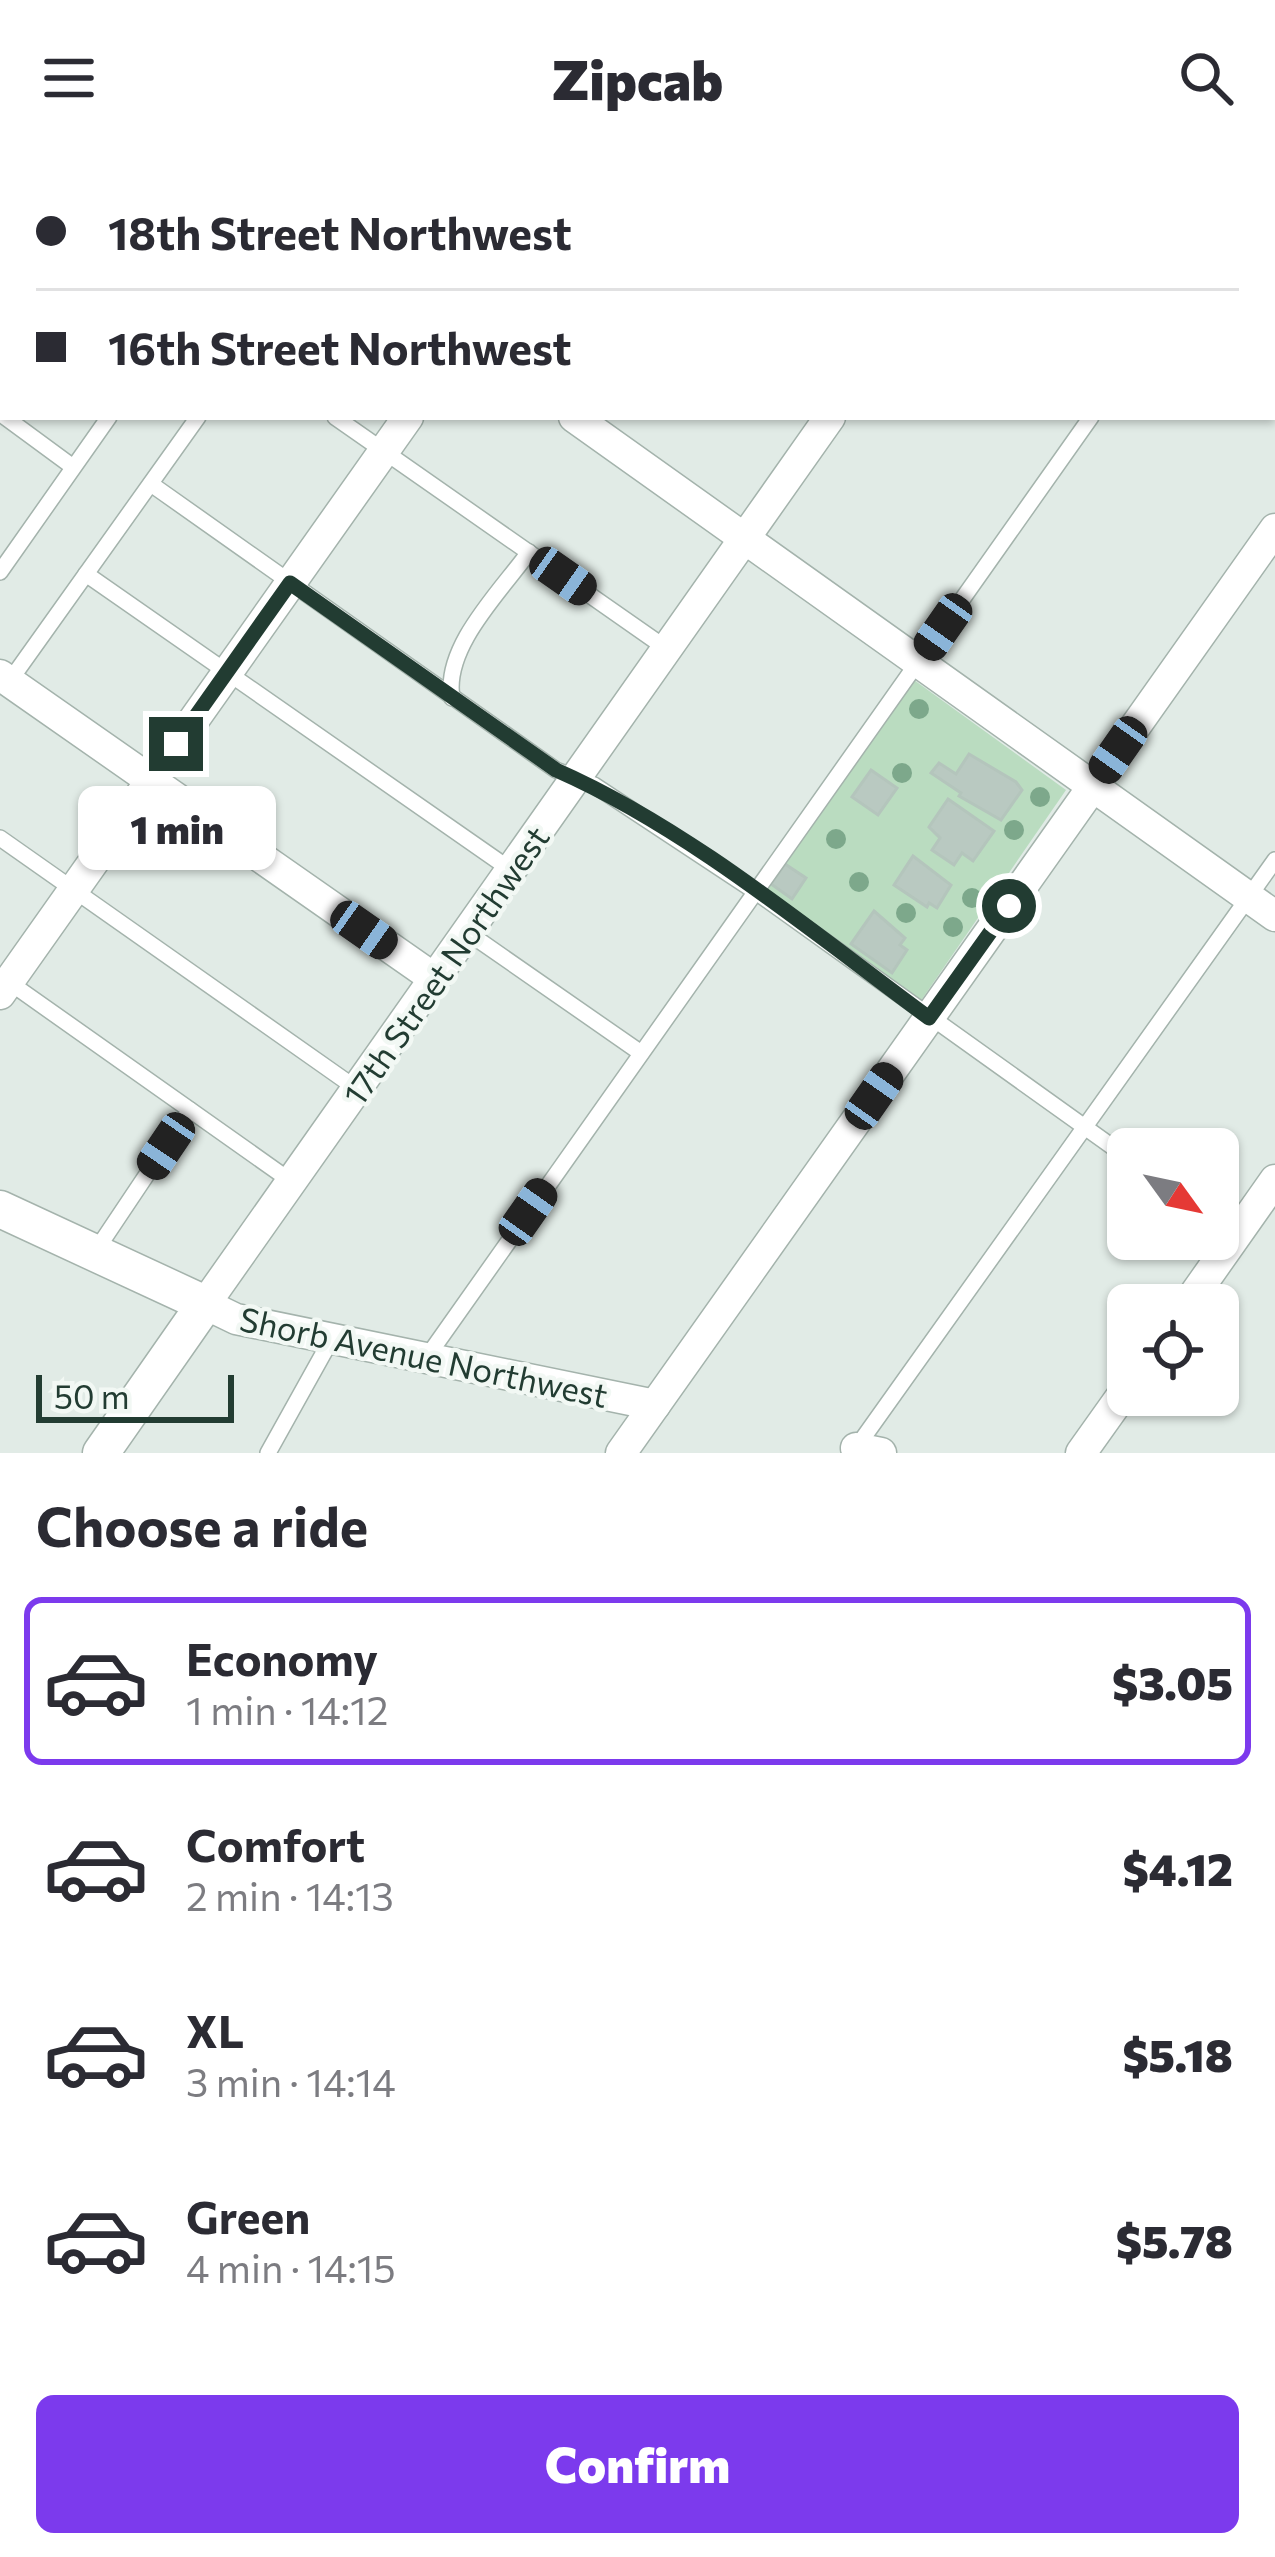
<!DOCTYPE html>
<html lang="en">
<head>
<meta charset="utf-8">
<style>
  body { margin:0; font-family:Commissioner,sans-serif; background:#f2f2f3; color:#2b2b33; height:100vh; display:flex; flex-direction:column; font-size:45px; white-space:nowrap }
  * { box-sizing:border-box; margin:0 }
  p { font-size:39px; color:#7c7c81 }
  .icon { flex:none; width:66px; height:66px; fill:none; stroke:currentColor; stroke-width:2; stroke-linecap:round; stroke-linejoin:round }
  .map { position:relative; height:1297px; overflow:hidden }
  .drawer { display:flex; flex-direction:column; background:#fff; flex:1 }
  .drawer>* { flex:none }
  .banner { position:absolute; left:0px; top:0px; width:1275px; height:264px; box-shadow:0 3px 9px #0004; display:grid; align-content:center; height:264px; padding:0 36px; background:#fff }
  .needle { width:78px; rotate:123deg }
  .tools { position:absolute; left:1107px; top:972px; display:grid; gap:24px }
  .tools a { display:grid; place-items:center; width:132px; height:132px; border-radius:18px; background:#fff; box-shadow:0 3px 9px #0004; font-size:60px }
  .scale { position:absolute; left:36px; bottom:30px; width:198px; box-sizing:border-box; padding-left:12px; border:6px solid #223c32; border-top:0; font-size:33px; line-height:42px; white-space:nowrap; color:#223c32; -webkit-text-stroke:9px #f2f8f4; paint-order:stroke }
  .end { position:absolute; width:54px; height:54px; margin:-27px; border:15px solid #223c32; background:#fff; box-shadow:0 0 0 6px #fff }
  .from { border-radius:50% }
  .bubble { position:absolute; height:84px; border-radius:18px; background:#fff; box-shadow:0 3px 9px #0004; font-size:39px; font-weight:800; line-height:84px; text-align:center }
  .car { position:absolute; width:36px; height:72px; margin:-36px -18px; border-radius:15px; box-shadow:0 0 9px 3px #0007; background:linear-gradient(#222 24%,#8ab4d8 0 40%,#222 0 76%,#8ab4d8 0 86%,#222 0) }
  .banner b { display:flex; align-items:center; gap:42px; height:114px; font-size:45px }
  .banner b+b { border-top:3px solid #e1e1e2 }
  .banner i { width:30px; height:30px; background:#2b2b33 }
  ul { padding:0; list-style:none }
  li { display:flex; align-items:center; gap:36px; height:168px; margin:0 24px 18px; padding:0 12px; border:6px solid transparent; border-radius:18px }
  li div { flex:1 }
  li b { display:block; font-size:45px }
  li em { font-style:normal; font-weight:800 }
  li.active { border-color:#7c3aed }
  li>.icon { width:108px; height:108px; stroke-width:1.5 }
  h2 { padding:0 36px; font-size:54px; line-height:144px }
  .action { display:flex; gap:24px; margin-top:auto; padding:24px 36px }
  .action a { flex:1; height:138px; border-radius:18px; background:#7c3aed; color:#fff; font-size:48px; font-weight:800; line-height:138px; text-align:center }
  header { display:flex; justify-content:space-between; align-items:center; height:156px; padding:0 36px; background:#fff; font-size:54px; font-weight:800 }
  .map>svg:first-child { display:block }
  .green { fill:#badcc0 }
  .building { fill:#b9c9c1; stroke:#b4c5bc; stroke-width:3 }
  .lines { fill:none; stroke-linecap:round; stroke-linejoin:round }
  .service-casing { stroke:#a4b3ac; stroke-width:18 }
  .minor-casing { stroke:#a4b3ac; stroke-width:33 }
  .tertiary-casing { stroke:#a4b3ac; stroke-width:39 }
  .service { stroke:#fff; stroke-width:15 }
  .minor { stroke:#fff; stroke-width:30 }
  .tertiary { stroke:#fff; stroke-width:36 }
  .tree { fill:#7da88b }
  .route { stroke:#223c32; stroke-width:15 }
  .labels { text-anchor:middle; dominant-baseline:central; stroke-width:9; stroke-linejoin:round; paint-order:stroke }
  .street-label { font-size:33px; fill:#223c32; stroke:#f2f8f4 }
</style>
</head>
<body>
<header><svg class="icon" aria-label="menu" viewBox="0 0 24 24"><path d="M4 6h16M4 12h16M4 18h16"/></svg>Zipcab<svg class="icon" aria-label="search" viewBox="0 0 24 24"><circle cx="10" cy="10" r="6"/><path d="M15 15l6 6"/></svg></header>
<div class="map">
<svg width="1275" height="1297" viewBox="0 0 1275 1297">
  <rect width="100%" height="100%" fill="#e1ebe6"/>
  <path class="green" d="M914,524L1066,634L920,846L763,732Z"/>
  <g class="building">
    <path d="M969,598L1016,626L1022,634L1001,664L959,640L961,637L931,617L939,607L956,618Z"/>
    <path d="M871,614L897,632L878,659L852,641Z"/>
    <path d="M948,643L994,675L973,705L962,697L954,709L932,694L940,682L929,671Z"/>
    <path d="M913,700L951,729L937,752L929,747L927,751L894,729Z"/>
    <path d="M785,708L806,722L792,743L771,728Z"/>
    <path d="M874,755L905,782L900,789L907,794L892,817L851,788Z"/>
  </g>
  <g class="lines">
    <defs>
      <g id="service">
        <path d="M436,0L440,3"/>
        <path d="M619,0L623,3"/>
        <path d="M808,0L812,3"/>
        <path d="M1272,6L1275,2"/>
        <path d="M0,14L3,16"/>
        <path d="M0,135L3,137"/>
        <path d="M5,261L73,311"/>
        <path d="M335,261L667,493"/>
        <path d="M151,328L556,614L594,629L756,736L1128,1002"/>
        <path d="M0,416L109,261"/>
        <path d="M86,418L511,714"/>
        <path d="M9,526L198,261"/>
        <path d="M452,542C443,491 501,435 529,396"/>
        <path d="M0,682L357,933"/>
        <path d="M467,776L641,897"/>
        <path d="M9,826L292,1026"/>
        <path d="M95,1096L190,954"/>
        <path d="M427,1201L1091,261"/>
        <path d="M856,1292L1275,704"/>
        <path d="M268,1297L332,1182"/>
      </g>
      <g id="minor">
        <path d="M205,0L209,3"/>
        <path d="M51,3L53,0"/>
        <path d="M320,3L322,0"/>
        <path d="M590,3L592,0"/>
        <path d="M1012,3L1014,0"/>
        <path d="M0,74L3,70"/>
        <path d="M574,261L1275,760"/>
        <path d="M0,519L435,823"/>
        <path d="M0,838L408,261"/>
        <path d="M1187,1149L1275,1024"/>
        <path d="M655,1249L236,1163L205,1148L830,261"/>
        <path d="M856,1292L881,1297"/>
        <path d="M621,1297L1275,373"/>
        <path d="M1081,1297L1128,1231"/>
      </g>
      <path id="tertiary" d="M0,1053L205,1148L101,1297"/>
    </defs>
    <use href="#service" class="service-casing"/>
    <use href="#minor" class="minor-casing"/>
    <use href="#tertiary" class="tertiary-casing"/>
    <use href="#service" class="service"/>
    <use href="#minor" class="minor"/>
    <use href="#tertiary" class="tertiary"/>
  </g>
  <g class="tree">
    <circle cx="919" cy="553" r="10"/>
    <circle cx="902" cy="617" r="10"/>
    <circle cx="1040" cy="641" r="10"/>
    <circle cx="1014" cy="674" r="10"/>
    <circle cx="836" cy="683" r="10"/>
    <circle cx="859" cy="726" r="10"/>
    <circle cx="972" cy="742" r="10"/>
    <circle cx="906" cy="757" r="10"/>
    <circle cx="953" cy="771" r="10"/>
  </g>
  <g class="lines">
    <path class="route" d="M176,588L290,427L556,614C688,672 812,776 929,862L1009,750"/>
  </g>
  <g class="labels">
    <g class="street-label">
      <text transform="translate(445 809) rotate(-55)">17th Street Northwest</text>
      <text transform="translate(424 1200) rotate(12)">Shorb Avenue Northwest</text>
    </g>
  </g>
</svg>
<div class="tools">
<a><svg class="needle" viewBox="-14 -14 28 28"><path d="M0-13l5 13h-10z" fill="#e53935"/><path d="M0 13l5-13h-10z" fill="#7c7c81"/></svg></a>
<a><svg class="icon" aria-label="locate" viewBox="0 0 24 24"><circle cx="12" cy="12" r="6"/><path d="M12 2v4M12 18v4M2 12h4M18 12h4"/></svg></a>
</div>
<div class="scale">50 m</div>
<i class="end from" style="left:1009px;top:750px"></i>
<i class="end" style="left:176px;top:588px"></i>
<div class="bubble" style="left:78px;top:630px;width:198px">1 min</div>
<i class="car" style="left:563px;top:420px;rotate:125deg"></i>
<i class="car" style="left:943px;top:471px;rotate:215deg"></i>
<i class="car" style="left:1118px;top:594px;rotate:215deg"></i>
<i class="car" style="left:364px;top:774px;rotate:125deg"></i>
<i class="car" style="left:874px;top:940px;rotate:35deg"></i>
<i class="car" style="left:166px;top:990px;rotate:214deg"></i>
<i class="car" style="left:528px;top:1056px;rotate:35deg"></i>
<div class="banner">
<b><i class="from"></i>18th Street Northwest</b>
<b><i></i>16th Street Northwest</b>
</div>
</div>
<section class="drawer">
<h2>Choose a ride</h2>
<ul>
<li class="active"><svg class="icon" aria-label="car" viewBox="0 0 24 24"><path d="M5 17H2v-5l4-1 3-4h7l3 4 3 1v5h-3M9 17h6M6 11h13"/><circle cx="7" cy="17" r="2"/><circle cx="17" cy="17" r="2"/></svg><div><b>Economy</b><p>1 min · 14:12</p></div><em>$3.05</em></li>
<li><svg class="icon" aria-label="car" viewBox="0 0 24 24"><path d="M5 17H2v-5l4-1 3-4h7l3 4 3 1v5h-3M9 17h6M6 11h13"/><circle cx="7" cy="17" r="2"/><circle cx="17" cy="17" r="2"/></svg><div><b>Comfort</b><p>2 min · 14:13</p></div><em>$4.12</em></li>
<li><svg class="icon" aria-label="car" viewBox="0 0 24 24"><path d="M5 17H2v-5l4-1 3-4h7l3 4 3 1v5h-3M9 17h6M6 11h13"/><circle cx="7" cy="17" r="2"/><circle cx="17" cy="17" r="2"/></svg><div><b>XL</b><p>3 min · 14:14</p></div><em>$5.18</em></li>
<li><svg class="icon" aria-label="car" viewBox="0 0 24 24"><path d="M5 17H2v-5l4-1 3-4h7l3 4 3 1v5h-3M9 17h6M6 11h13"/><circle cx="7" cy="17" r="2"/><circle cx="17" cy="17" r="2"/></svg><div><b>Green</b><p>4 min · 14:15</p></div><em>$5.78</em></li>
</ul>
<div class="action"><a>Confirm</a></div>
</section>
</body>
</html>
